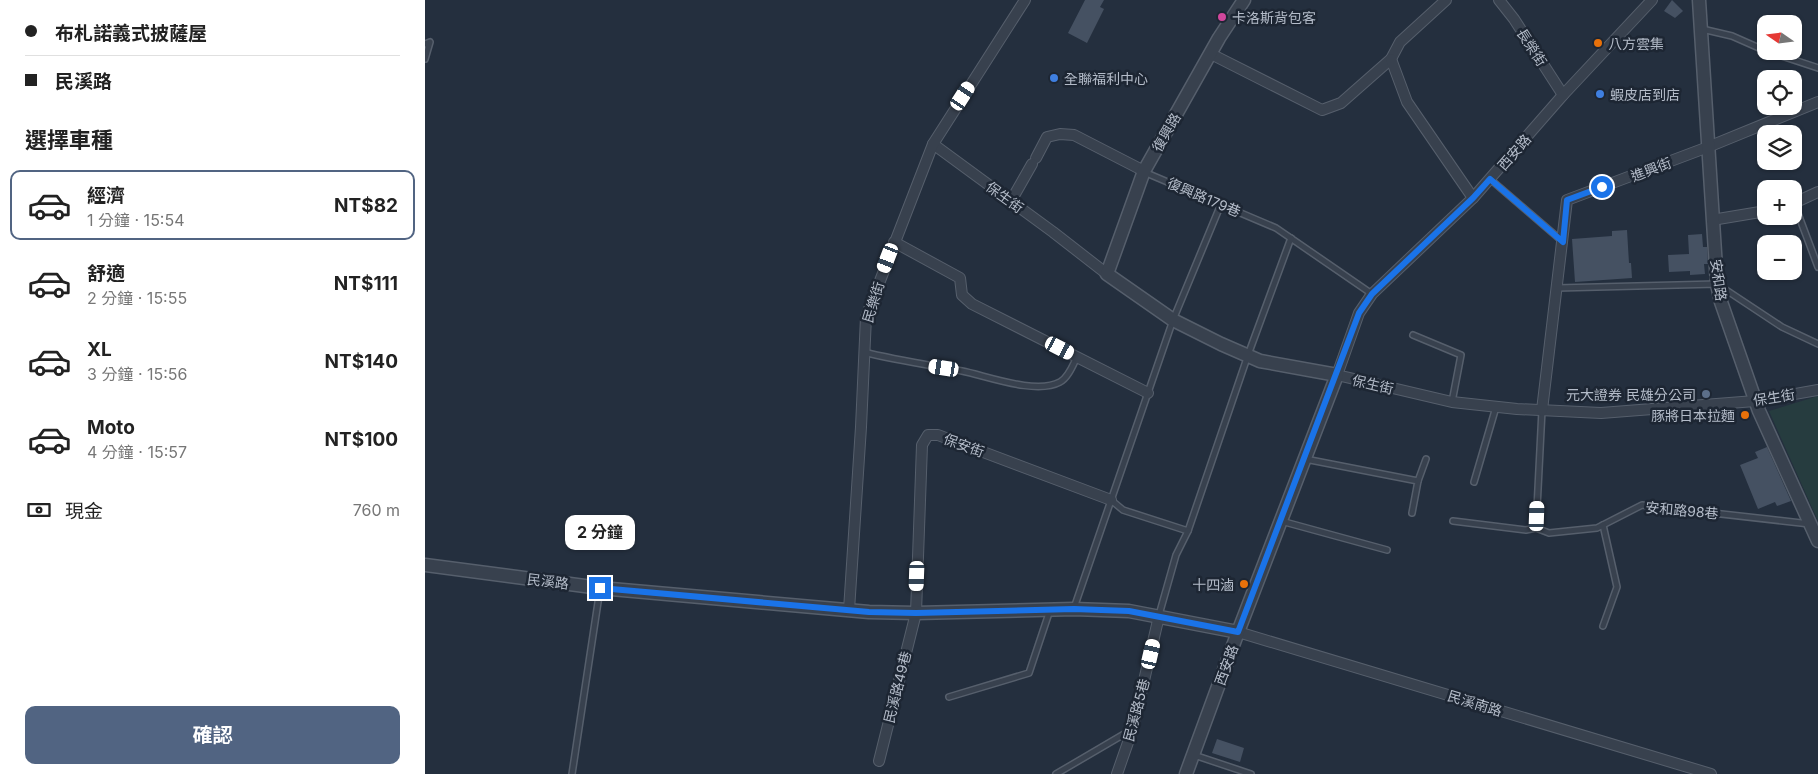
<!DOCTYPE html>
<html lang="zh-TW">
<head>
<meta charset="utf-8">
<style>
  body { margin:0; font-family:Inter,"Noto Sans TC",sans-serif; background:#f6f6f6; color:#222; height:100vh; display:flex; flex-direction:column; font-size:19px; white-space:nowrap }
  * { box-sizing:border-box; margin:0 }
  p { font-size:16px; color:#767676 }
  .icon { flex:none; width:28px; height:28px; fill:none; stroke:currentColor; stroke-width:2; stroke-linecap:round; stroke-linejoin:round }
  .map { position:relative; flex:1; overflow:hidden }
  .panel { display:flex; flex-direction:column; background:#fff; width:425px }
  .panel>* { flex:none }
  .banner { display:grid; align-content:center; height:110px; padding:0 25px; background:#fff }
  .needle { width:32px; rotate:284deg }
  .controls { position:absolute; left:1332px; top:15px; display:grid; gap:10px }
  .controls a { display:grid; place-items:center; width:45px; height:45px; border-radius:10px; background:#fff; box-shadow:0 1px 4px #0004; font-size:25px }
  .end { position:absolute; width:22px; height:22px; margin:-11px; border:6px solid #1a73e8; background:#fff; box-shadow:0 0 0 2px #fff }
  .from { border-radius:50% }
  .bubble { position:absolute; height:35px; border-radius:10px; background:#fff; box-shadow:0 1px 4px #0004; font-size:16px; font-weight:700; line-height:35px; text-align:center }
  .car { position:absolute; width:15px; height:30px; margin:-15px -8px; border-radius:6px; box-shadow:0 0 4px 1px #0007; background:linear-gradient(#fff 24%,#345 0 40%,#fff 0 76%,#345 0 86%,#fff 0) }
  .banner b { display:flex; align-items:center; gap:18px; height:48px; font-size:19px }
  .banner b+b { border-top:1px solid #e0e0e0 }
  .banner i { width:12px; height:12px; background:#222 }
  ul { padding:0; list-style:none }
  li { display:flex; align-items:center; gap:15px; height:70px; margin:0 10px 8px; padding:0 15px; border:2px solid transparent; border-radius:10px }
  li div { flex:1 }
  li b { display:block; font-size:19px }
  li em { font-style:normal; font-weight:700 }
  li.on { border-color:#516482 }
  li>.icon { width:45px; height:45px; stroke-width:1.5 }
  h2 { padding:0 25px; font-size:22px; line-height:60px }
  .pay { display:flex; align-items:center; gap:12px; height:55px; padding:0 25px; font-size:19px }
  .pay p { margin-inline-start:auto }
  .cta { display:flex; gap:10px; margin-top:auto; padding:10px 25px }
  .cta a { flex:1; height:58px; border-radius:10px; background:#516482; color:#fff; font-size:20px; font-weight:700; line-height:58px; text-align:center }
  main { display:flex; flex:1; min-height:0 }
  .map>svg:first-child { display:block }
  .green { fill:#263c3f }
  .building { fill:#455162 }
  .lines { fill:none; stroke-linecap:round; stroke-linejoin:round }
  .service-casing { stroke:#565f6c; stroke-width:8 }
  .minor-casing { stroke:#565f6c; stroke-width:12 }
  .tertiary-casing { stroke:#565f6c; stroke-width:15 }
  .service { stroke:#38414e; stroke-width:5 }
  .minor { stroke:#38414e; stroke-width:10 }
  .tertiary { stroke:#38414e; stroke-width:12 }
  .route { stroke:#1a73e8; stroke-width:6 }
  .hotel-dot { fill:#d1479c; stroke:#1d2633; stroke-width:2 }
  .food-dot { fill:#e8710a; stroke:#1d2633; stroke-width:2 }
  .shop-dot { fill:#3f7fe0; stroke:#1d2633; stroke-width:2 }
  .service-dot { fill:#5c6f8a; stroke:#1d2633; stroke-width:2 }
  .labels { text-anchor:middle; dominant-baseline:central; stroke-width:5; stroke-linejoin:round; paint-order:stroke }
  .poi-label { font-size:14px; fill:#b4bcc9; stroke:#1d2633; text-anchor:start }
  .street-label { font-size:14px; fill:#b4bcc9; stroke:#1d2633 }
</style>
</head>
<body>
<main>
<section class="panel">
<div class="banner">
<b><i class="from"></i>布札諾義式披薩屋</b>
<b><i></i>民溪路</b>
</div>
<h2>選擇車種</h2>
<ul>
<li class="on"><svg class="icon" aria-label="car" viewBox="0 0 24 24"><path d="M5 17H2v-5l4-1 3-4h7l3 4 3 1v5h-3M9 17h6M6 11h13"/><circle cx="7" cy="17" r="2"/><circle cx="17" cy="17" r="2"/></svg><div><b>經濟</b><p>1 分鐘 · 15:54</p></div><em>NT$82</em></li>
<li><svg class="icon" aria-label="car" viewBox="0 0 24 24"><path d="M5 17H2v-5l4-1 3-4h7l3 4 3 1v5h-3M9 17h6M6 11h13"/><circle cx="7" cy="17" r="2"/><circle cx="17" cy="17" r="2"/></svg><div><b>舒適</b><p>2 分鐘 · 15:55</p></div><em>NT$111</em></li>
<li><svg class="icon" aria-label="car" viewBox="0 0 24 24"><path d="M5 17H2v-5l4-1 3-4h7l3 4 3 1v5h-3M9 17h6M6 11h13"/><circle cx="7" cy="17" r="2"/><circle cx="17" cy="17" r="2"/></svg><div><b>XL</b><p>3 分鐘 · 15:56</p></div><em>NT$140</em></li>
<li><svg class="icon" aria-label="car" viewBox="0 0 24 24"><path d="M5 17H2v-5l4-1 3-4h7l3 4 3 1v5h-3M9 17h6M6 11h13"/><circle cx="7" cy="17" r="2"/><circle cx="17" cy="17" r="2"/></svg><div><b>Moto</b><p>4 分鐘 · 15:57</p></div><em>NT$100</em></li>
</ul>
<div class="pay"><svg class="icon" aria-label="cash" viewBox="0 0 24 24"><path d="M3 7h18v10H3z"/><circle cx="12" cy="12" r="2"/></svg>現金<p>760 m</p></div>
<div class="cta"><a>確認</a></div>
</section>
<div class="map">
<svg width="1393" height="774" viewBox="0 0 1393 774">
  <rect width="100%" height="100%" fill="#242f3e"/>
  <path class="green" d="M1393,396V521L1344,411Z"/>
  <g class="building">
    <path d="M660,0H679L675,7L679,9L662,43L643,33Z"/>
    <path d="M1247,0L1258,11L1250,18L1239,11Z"/>
    <path d="M1202,230L1204,263H1206L1207,278L1150,282L1147,239L1187,236V231Z"/>
    <path d="M1277,234L1278,247H1282L1283,264H1279L1280,274L1265,275V271L1244,272L1243,255L1264,254L1263,235Z"/>
    <path d="M1342,447L1366,501L1352,506L1350,502L1333,509L1315,465L1333,458L1330,452Z"/>
    <path d="M792,739L819,748L815,762L787,753Z"/>
  </g>
  <g class="lines">
    <defs>
      <g id="service">
        <path d="M1277,29L1307,36L1341,51"/>
        <path d="M0,44L5,42L0,59"/>
        <path d="M1342,51L1393,68"/>
        <path d="M719,172L851,228L947,294"/>
        <path d="M1065,179L1137,241"/>
        <path d="M1369,203L1393,267"/>
        <path d="M1132,288L1292,284L1357,327L1393,344"/>
        <path d="M988,335L1036,355L1027,402"/>
        <path d="M438,352C471,360 504,365 537,371C562,376 611,395 635,382C643,378 648,365 652,357"/>
        <path d="M1117,410L1111,528L1124,533L1172,528L1217,505L1385,524"/>
        <path d="M880,459L993,481L987,513"/>
        <path d="M993,481L1001,459"/>
        <path d="M1049,482L1071,407"/>
        <path d="M686,500L698,510L763,531L823,355L866,238"/>
        <path d="M856,521L962,550"/>
        <path d="M1028,521L1101,530L1111,528"/>
        <path d="M1178,525L1192,587L1178,626"/>
        <path d="M649,608L748,320L796,204"/>
        <path d="M734,615L751,555L763,531"/>
        <path d="M524,697L604,673L625,610"/>
        <path d="M769,755L826,774"/>
        <path d="M147,774L175,589"/>
        <path d="M631,774L706,730"/>
      </g>
      <g id="minor">
        <path d="M1074,0L1089,19L1138,95"/>
        <path d="M1227,0L1138,95L1048,198L947,294L934,313L912,375L1027,402L1092,409L1176,413L1330,401L1393,390"/>
        <path d="M786,54L897,110L916,103L966,59L975,42L1021,0"/>
        <path d="M966,59L982,102L1048,198"/>
        <path d="M508,144L628,232L682,274"/>
        <path d="M611,158L622,137L635,134L649,135L719,171"/>
        <path d="M586,201L607,164"/>
        <path d="M1369,203L1393,192"/>
        <path d="M1287,220L1341,211"/>
        <path d="M469,242L535,278L537,295L547,304L723,393"/>
        <path d="M1117,410L1142,200L1283,147L1393,102"/>
        <path d="M424,610L436,427L441,317L508,144L600,0"/>
        <path d="M813,632L1286,774"/>
        <path d="M454,761L491,613L497,445L503,435H513L686,500"/>
        <path d="M692,774L708,728L734,616"/>
      </g>
      <g id="tertiary">
        <path d="M1274,0L1292,284L1296,302L1334,411L1393,541"/>
        <path d="M0,565L175,588L444,612L491,613L649,609L704,611L813,632"/>
        <path d="M761,774L813,632L912,375L835,361L796,344L748,320L682,274L719,171L794,38L819,0"/>
      </g>
    </defs>
    <use href="#service" class="service-casing"/>
    <use href="#minor" class="minor-casing"/>
    <use href="#tertiary" class="tertiary-casing"/>
    <use href="#service" class="service"/>
    <use href="#minor" class="minor"/>
    <use href="#tertiary" class="tertiary"/>
  </g>
  <g class="lines">
    <path class="route" d="M175,588L444,612L491,613L649,609L704,611L813,632L934,313L947,294L1048,198L1065,179L1138,242L1142,200L1177,187"/>
  </g>
  <circle class="hotel-dot" cx="797" cy="17" r="5"/>
  <g class="food-dot">
    <circle cx="1173" cy="43" r="5"/>
    <circle cx="1320" cy="415" r="5"/>
    <circle cx="819" cy="584" r="5"/>
  </g>
  <g class="shop-dot">
    <circle cx="629" cy="78" r="5"/>
    <circle cx="1175" cy="94" r="5"/>
  </g>
  <circle class="service-dot" cx="1281" cy="394" r="5"/>
  <g class="labels">
    <g class="poi-label">
      <text x="807" y="17">卡洛斯背包客</text>
      <text x="1183" y="43">八方雲集</text>
      <text x="639" y="78">全聯福利中心</text>
      <text x="1185" y="94">蝦皮店到店</text>
      <text x="1271" y="394" text-anchor="end">元大證券 民雄分公司</text>
      <text x="1310" y="415" text-anchor="end">豚將日本拉麵</text>
      <text x="809" y="584" text-anchor="end">十四滷</text>
    </g>
    <g class="street-label">
      <text transform="translate(1107 47) rotate(57)">長榮街</text>
      <text transform="translate(741 132) rotate(-60)">復興路</text>
      <text transform="translate(1089 152) rotate(-49)">西安路</text>
      <text transform="translate(1226 169) rotate(-21)">進興街</text>
      <text transform="translate(580 197) rotate(36)">保生街</text>
      <text transform="translate(779 197) rotate(23)">復興路179巷</text>
      <text transform="translate(1294 280) rotate(82)">安和路</text>
      <text transform="translate(448 302) rotate(-73)">民樂街</text>
      <text transform="translate(948 384) rotate(13)">保生街</text>
      <text transform="translate(1349 397) rotate(-9)">保生街</text>
      <text transform="translate(539 445) rotate(20)">保安街</text>
      <text transform="translate(1257 510) rotate(5)">安和路98巷</text>
      <text transform="translate(123 581) rotate(7)">民溪路</text>
      <text transform="translate(801 665) rotate(-70)">西安路</text>
      <text transform="translate(472 687) rotate(-76)">民溪路49巷</text>
      <text transform="translate(1050 703) rotate(17)">民溪南路</text>
      <text transform="translate(711 710) rotate(-75)">民溪路5巷</text>
    </g>
  </g>
</svg>
<div class="controls">
<a><svg class="needle" viewBox="-14 -14 28 28"><path d="M0-13l5 13h-10z" fill="#e53935"/><path d="M0 13l5-13h-10z" fill="#767676"/></svg></a>
<a><svg class="icon" aria-label="locate" viewBox="0 0 24 24"><circle cx="12" cy="12" r="6"/><path d="M12 2v4M12 18v4M2 12h4M18 12h4"/></svg></a>
<a><svg class="icon" aria-label="layers" viewBox="0 0 24 24"><path d="M12 4l9 5-9 5-9-5zM3 14l9 5 9-5"/></svg></a>
<a>+</a>
<a>−</a>
</div>
<i class="end from" style="left:1177px;top:187px"></i>
<i class="end" style="left:175px;top:588px"></i>
<div class="bubble" style="left:140px;top:515px;width:70px">2 分鐘</div>
<i class="car" style="left:538px;top:96px;rotate:33deg"></i>
<i class="car" style="left:463px;top:258px;rotate:201deg"></i>
<i class="car" style="left:635px;top:348px;rotate:117deg"></i>
<i class="car" style="left:519px;top:368px;rotate:279deg"></i>
<i class="car" style="left:1112px;top:516px;rotate:2deg"></i>
<i class="car" style="left:492px;top:576px;rotate:182deg"></i>
<i class="car" style="left:726px;top:654px;rotate:13deg"></i>
</div>
</main>
</body>
</html>
